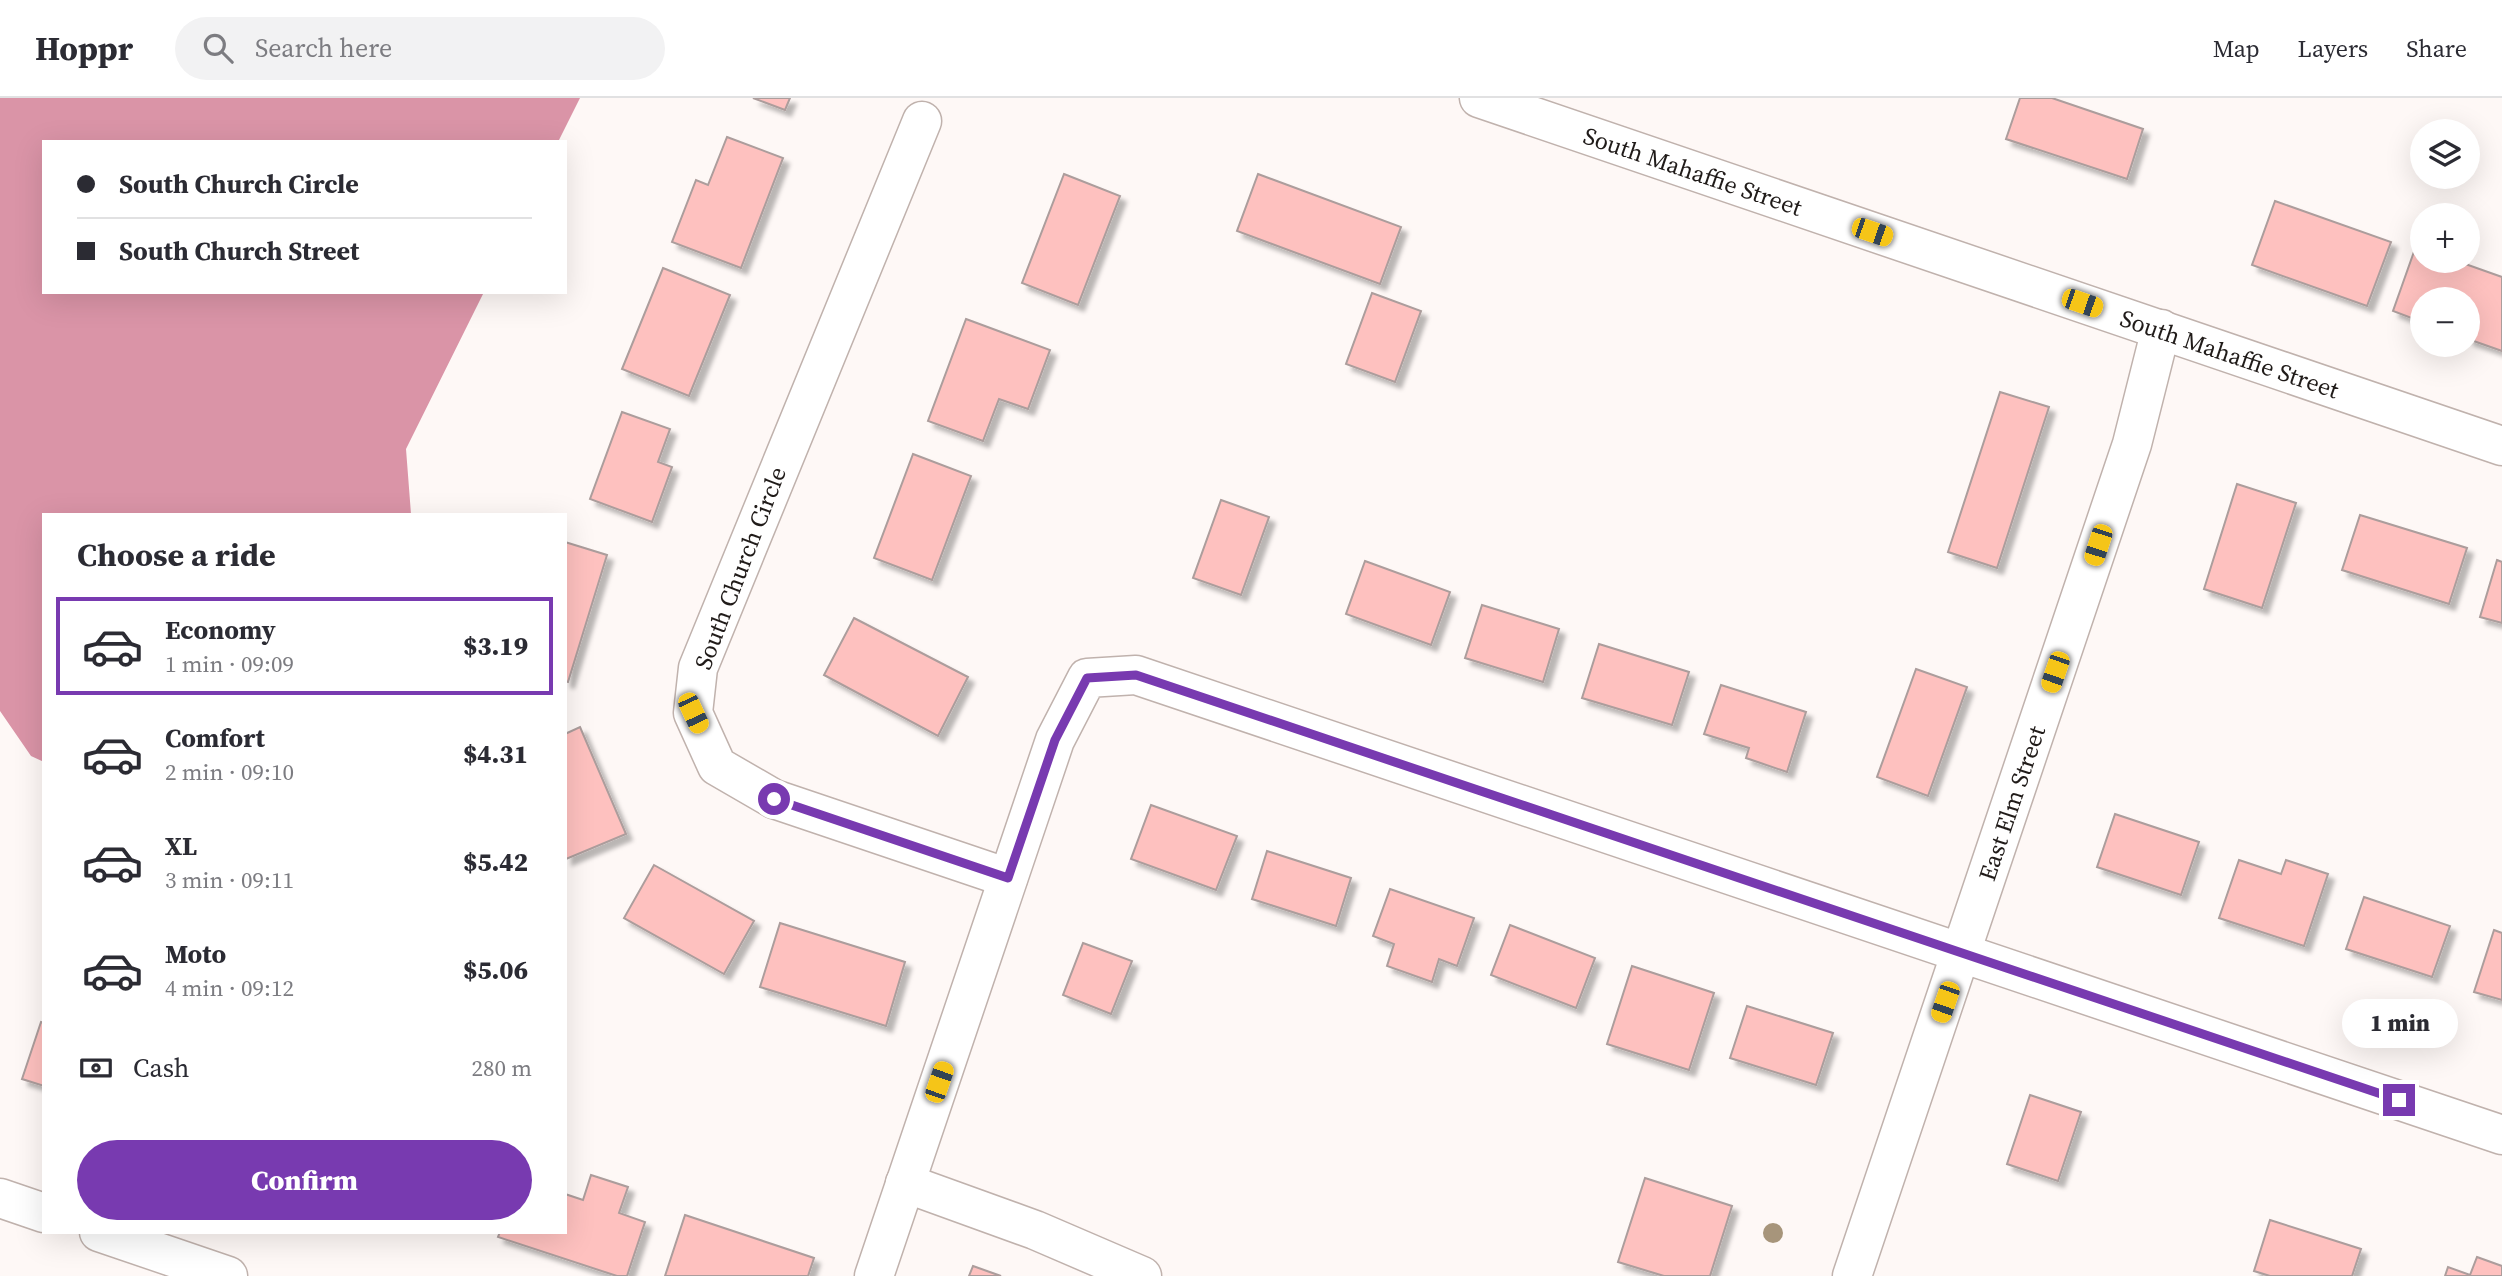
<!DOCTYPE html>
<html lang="en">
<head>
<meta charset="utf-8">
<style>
  body { margin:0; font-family:"Source Serif 4",serif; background:#f2f2f3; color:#2b2b33; height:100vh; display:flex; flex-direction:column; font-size:26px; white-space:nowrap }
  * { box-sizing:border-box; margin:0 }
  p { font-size:23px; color:#7c7c81 }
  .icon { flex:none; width:38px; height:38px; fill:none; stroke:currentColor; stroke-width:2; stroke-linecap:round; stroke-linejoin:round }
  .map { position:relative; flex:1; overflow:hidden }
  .panel { position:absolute; left:42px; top:415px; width:525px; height:721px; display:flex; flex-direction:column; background:#fff; border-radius:0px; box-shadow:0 7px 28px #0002 }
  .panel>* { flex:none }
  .guide { position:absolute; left:42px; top:42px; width:525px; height:154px; border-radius:0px; box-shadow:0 7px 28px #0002; display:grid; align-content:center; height:154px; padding:0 35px; background:#fff }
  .buttons { position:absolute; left:2410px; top:21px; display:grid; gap:14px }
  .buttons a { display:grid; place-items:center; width:70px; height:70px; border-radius:50%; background:#fff; box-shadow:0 7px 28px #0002; font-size:35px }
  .end { position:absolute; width:32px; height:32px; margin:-16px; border:9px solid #783ab0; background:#fff; box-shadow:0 0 0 4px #fff }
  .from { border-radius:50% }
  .bubble { position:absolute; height:49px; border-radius:24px; background:#fff; box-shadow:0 7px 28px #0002; font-size:23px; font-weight:800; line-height:49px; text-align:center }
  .car { position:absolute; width:21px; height:42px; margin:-21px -10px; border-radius:9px; box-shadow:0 0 5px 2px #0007; background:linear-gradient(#f5c518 24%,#345 0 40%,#f5c518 0 76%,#345 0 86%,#f5c518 0) }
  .guide b { display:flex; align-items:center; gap:24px; height:66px; font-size:26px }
  .guide b+b { border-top:2px solid #e1e1e2 }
  .guide i { width:18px; height:18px; background:#2b2b33 }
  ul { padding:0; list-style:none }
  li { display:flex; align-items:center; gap:21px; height:98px; margin:0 14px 10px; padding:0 21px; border:4px solid transparent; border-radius:0px }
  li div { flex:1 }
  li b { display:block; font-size:26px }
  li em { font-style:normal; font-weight:800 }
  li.active { border-color:#783ab0 }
  li>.icon { width:63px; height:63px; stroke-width:1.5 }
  h2 { padding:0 35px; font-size:32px; line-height:84px }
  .pay { display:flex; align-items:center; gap:18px; height:77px; padding:0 35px; font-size:26px }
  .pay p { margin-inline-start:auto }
  .button { display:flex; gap:14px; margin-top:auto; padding:14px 35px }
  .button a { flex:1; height:80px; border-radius:42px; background:#783ab0; color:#fff; font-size:28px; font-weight:800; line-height:80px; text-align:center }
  header { display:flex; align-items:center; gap:42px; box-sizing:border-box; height:98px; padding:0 35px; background:#fff; border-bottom:2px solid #e1e1e2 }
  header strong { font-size:33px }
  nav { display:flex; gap:38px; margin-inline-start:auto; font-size:24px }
  .search { width:490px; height:63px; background:#f2f2f3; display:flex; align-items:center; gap:18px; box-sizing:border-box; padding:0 24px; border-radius:38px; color:#7c7c81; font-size:26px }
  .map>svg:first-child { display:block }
  .water { fill:#da94a7 }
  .building { fill:#fec1bf; stroke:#ac9d9c; stroke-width:2; filter:url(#shadow) }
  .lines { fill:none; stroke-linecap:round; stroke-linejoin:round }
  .minor-casing { stroke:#c0b2ad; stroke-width:41 }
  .minor { stroke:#fff; stroke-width:38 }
  .tree { fill:#a7957b }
  .route { stroke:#783ab0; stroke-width:9 }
  .labels { text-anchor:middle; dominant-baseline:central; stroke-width:5; stroke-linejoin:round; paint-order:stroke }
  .street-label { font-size:24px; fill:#201b19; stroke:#fff }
</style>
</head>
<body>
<header>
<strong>Hoppr</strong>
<div class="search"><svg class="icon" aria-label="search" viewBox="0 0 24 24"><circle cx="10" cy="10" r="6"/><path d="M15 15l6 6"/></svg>Search here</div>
<nav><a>Map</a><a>Layers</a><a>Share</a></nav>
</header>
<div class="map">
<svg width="2502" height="1178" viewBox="0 0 2502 1178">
  <defs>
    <filter id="shadow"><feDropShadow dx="6" dy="6" stdDeviation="2" flood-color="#0004"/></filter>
  </defs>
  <rect width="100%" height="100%" fill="#fef8f6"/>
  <path class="water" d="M0,0H580L558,44H44V194H484L406,351L411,416H44V664L31,658L0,613Z"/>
  <g class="building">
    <path d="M753,0H790L785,12Z"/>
    <path d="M2020,0H2052L2143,31L2127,81L2006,41Z"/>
    <path d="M727,39L783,60L741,170L672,144L696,82L708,87Z"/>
    <path d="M1064,76L1120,98L1078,207L1022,185Z"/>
    <path d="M1258,76L1401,129L1380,186L1237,133Z"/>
    <path d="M2275,103L2391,144L2367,208L2252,167Z"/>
    <path d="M2416,148L2422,150V163H2457L2502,179V253L2468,241V201H2422V224L2393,213Z"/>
    <path d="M663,170L730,197L689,298L622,271Z"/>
    <path d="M1372,195L1421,213L1395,284L1346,266Z"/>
    <path d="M966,221L1050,252L1028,311L999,301L983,343L928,323Z"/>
    <path d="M2000,294L2049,309L1997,470L1948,454Z"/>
    <path d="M622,314L670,331L658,364L672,369L652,424L590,401Z"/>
    <path d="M913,356L971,378L932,482L874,460Z"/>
    <path d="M2237,386L2296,405L2262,510L2204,491Z"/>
    <path d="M1221,402L1269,419L1241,497L1193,480Z"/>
    <path d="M2360,417L2467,450L2449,506L2342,472Z"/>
    <path d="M565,444L607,457L568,584L565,583Z"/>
    <path d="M2497,462L2502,464V525L2480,519Z"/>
    <path d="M1365,463L1450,494L1431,547L1346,516Z"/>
    <path d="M1482,507L1559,531L1543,584L1465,560Z"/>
    <path d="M854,520L968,579L938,638L824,577Z"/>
    <path d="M1599,546L1689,574L1672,627L1582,600Z"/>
    <path d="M1916,571L1967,589L1928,698L1877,679Z"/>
    <path d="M1721,587L1806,614L1787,674L1746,660L1749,650L1704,636Z"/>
    <path d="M580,629L626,736L566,761L565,636Z"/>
    <path d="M1151,707L1237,738L1216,792L1131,761Z"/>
    <path d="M2115,716L2199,744L2181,797L2097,769Z"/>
    <path d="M1267,753L1351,780L1336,828L1252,801Z"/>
    <path d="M2239,762L2281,776L2286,762L2328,776L2304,848L2219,820Z"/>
    <path d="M654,767L754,823L724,876L624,820Z"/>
    <path d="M1390,791L1474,820L1457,868L1439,861L1432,884L1387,868L1394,846L1373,838Z"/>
    <path d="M2364,799L2450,828L2432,879L2346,851Z"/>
    <path d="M780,825L905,864L886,928L760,889Z"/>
    <path d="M1510,827L1595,860L1576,910L1491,877Z"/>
    <path d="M2494,832L2502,835V902L2474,894Z"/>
    <path d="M1083,845L1132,863L1111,916L1063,897Z"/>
    <path d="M1632,868L1714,895L1689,972L1607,946Z"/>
    <path d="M1747,908L1833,935L1816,987L1730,960Z"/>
    <path d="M41,924L44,925V988L22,981Z"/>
    <path d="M2030,997L2081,1014L2058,1083L2007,1066Z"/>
    <path d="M591,1077L628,1089L619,1115L645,1124L627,1178H617L498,1139L500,1134H565V1096L583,1102Z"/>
    <path d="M1645,1080L1732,1108L1710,1178H1664L1618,1164Z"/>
    <path d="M685,1117L814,1160L808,1178H665Z"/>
    <path d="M2270,1122L2361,1151L2352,1178H2270L2254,1173Z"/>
    <path d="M2477,1159L2502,1168V1178H2445L2448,1169L2470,1177Z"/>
    <path d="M973,1168L1001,1178H969Z"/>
  </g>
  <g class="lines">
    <defs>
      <g id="minor">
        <path id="s1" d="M1479,0L2502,348"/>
        <path d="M922,23L698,570L693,615L717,668L774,701L1008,780"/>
        <path d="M905,1085L1035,1132L1142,1178"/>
        <path d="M0,1100L44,1115"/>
        <path d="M99,1134L228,1178"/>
        <path d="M874,1178L1055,642L1087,580L1136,577L2502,1037"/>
        <path id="s2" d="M1852,1178L2132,346L2161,231"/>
      </g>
    </defs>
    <use href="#minor" class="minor-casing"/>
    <use href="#minor" class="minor"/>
  </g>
  <circle class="tree" cx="1773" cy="1135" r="10"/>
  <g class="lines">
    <path class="route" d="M774,701L1008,780L1055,642L1087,580L1136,577L2399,1002"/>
  </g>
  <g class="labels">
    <g class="street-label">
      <text stroke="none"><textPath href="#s1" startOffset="226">South Mahaffie Street</textPath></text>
      <text stroke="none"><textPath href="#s1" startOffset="793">South Mahaffie Street</textPath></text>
      <text transform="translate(740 470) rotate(-69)">South Church Circle</text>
      <text stroke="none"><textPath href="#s2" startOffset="499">East Elm Street</textPath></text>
    </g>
  </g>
</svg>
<div class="buttons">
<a><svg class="icon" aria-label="layers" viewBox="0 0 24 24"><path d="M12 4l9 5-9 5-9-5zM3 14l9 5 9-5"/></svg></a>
<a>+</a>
<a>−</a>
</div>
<i class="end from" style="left:774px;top:701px"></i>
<i class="end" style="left:2399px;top:1002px"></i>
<div class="bubble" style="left:2342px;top:901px;width:116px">1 min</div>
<i class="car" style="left:1872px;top:134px;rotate:109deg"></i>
<i class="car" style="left:2082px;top:205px;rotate:109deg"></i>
<i class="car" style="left:2098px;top:447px;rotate:198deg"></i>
<i class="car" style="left:2055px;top:574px;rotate:199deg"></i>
<i class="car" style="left:693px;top:615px;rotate:155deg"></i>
<i class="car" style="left:1945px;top:904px;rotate:199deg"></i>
<i class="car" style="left:939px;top:984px;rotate:19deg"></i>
<div class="guide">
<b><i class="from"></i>South Church Circle</b>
<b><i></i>South Church Street</b>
</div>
<section class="panel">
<h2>Choose a ride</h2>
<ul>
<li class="active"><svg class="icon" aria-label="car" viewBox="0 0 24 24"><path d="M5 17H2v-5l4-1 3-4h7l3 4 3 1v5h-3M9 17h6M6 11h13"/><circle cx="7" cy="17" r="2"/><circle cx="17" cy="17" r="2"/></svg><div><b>Economy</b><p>1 min · 09:09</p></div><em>$3.19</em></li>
<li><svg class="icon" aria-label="car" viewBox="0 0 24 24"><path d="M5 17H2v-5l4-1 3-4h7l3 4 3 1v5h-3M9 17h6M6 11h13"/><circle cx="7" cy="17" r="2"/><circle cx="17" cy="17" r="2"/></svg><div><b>Comfort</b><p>2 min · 09:10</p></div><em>$4.31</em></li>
<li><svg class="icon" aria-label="car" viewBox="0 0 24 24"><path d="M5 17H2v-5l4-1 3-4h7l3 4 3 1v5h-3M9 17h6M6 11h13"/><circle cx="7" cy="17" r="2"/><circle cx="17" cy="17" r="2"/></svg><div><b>XL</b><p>3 min · 09:11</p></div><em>$5.42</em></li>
<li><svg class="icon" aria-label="car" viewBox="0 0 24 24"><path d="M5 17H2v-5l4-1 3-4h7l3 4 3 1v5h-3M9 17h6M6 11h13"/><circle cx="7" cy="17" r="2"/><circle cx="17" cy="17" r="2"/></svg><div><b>Moto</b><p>4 min · 09:12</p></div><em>$5.06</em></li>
</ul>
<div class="pay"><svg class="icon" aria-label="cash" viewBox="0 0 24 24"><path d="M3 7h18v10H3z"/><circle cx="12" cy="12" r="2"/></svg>Cash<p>280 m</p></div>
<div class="button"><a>Confirm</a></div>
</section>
</div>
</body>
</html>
